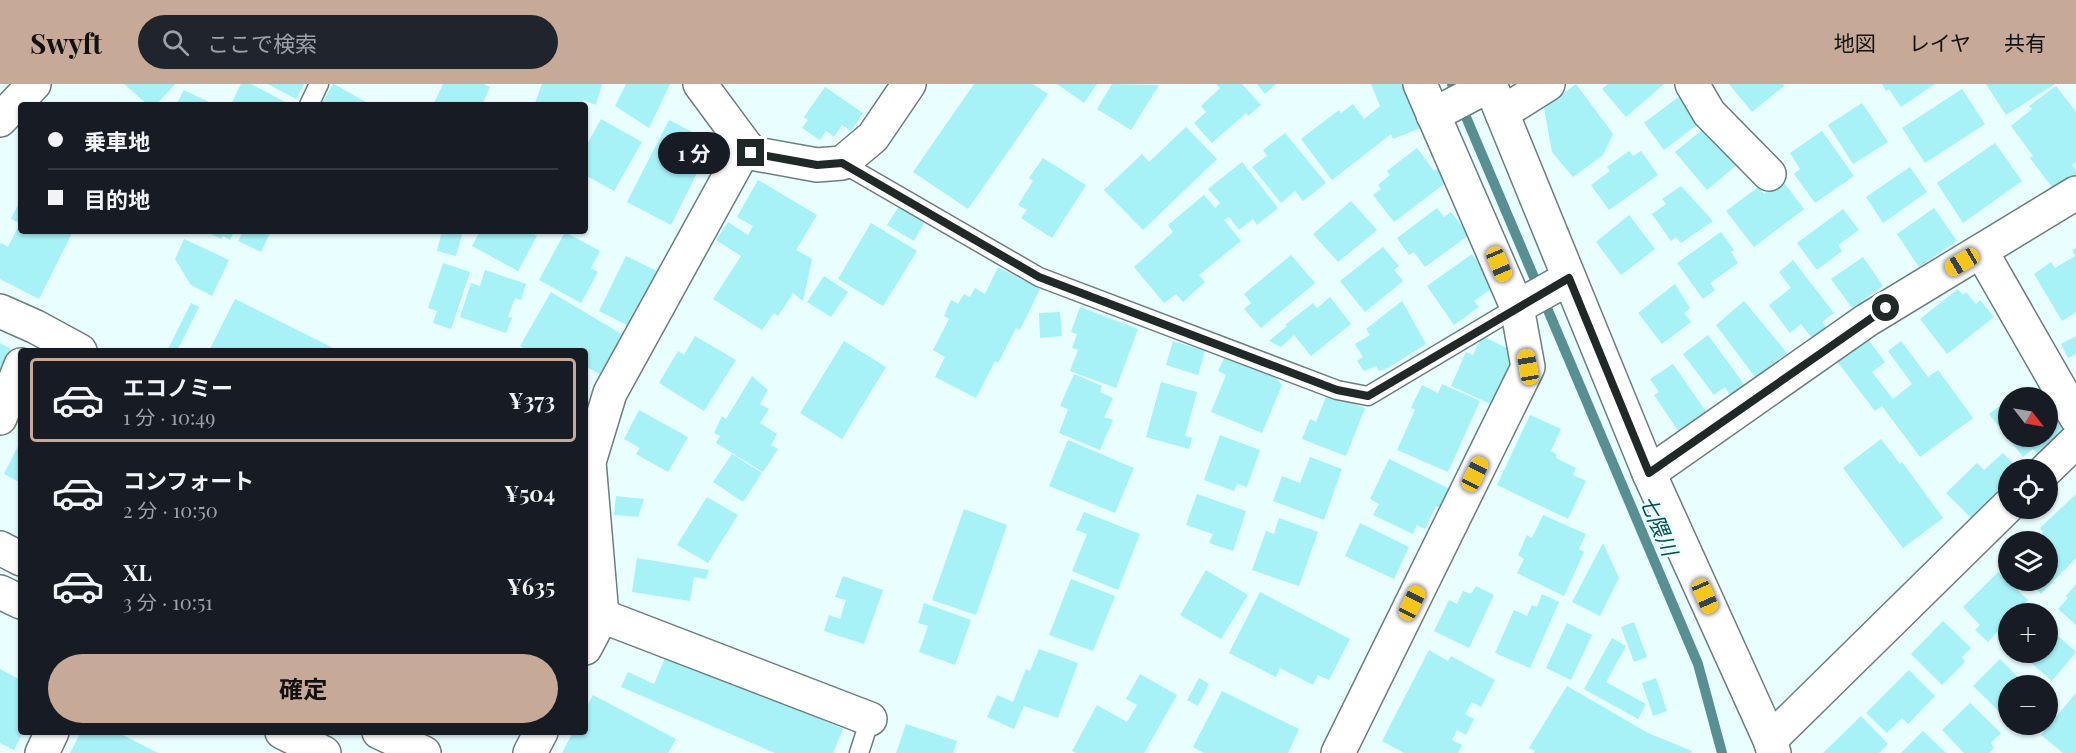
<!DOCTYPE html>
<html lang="ja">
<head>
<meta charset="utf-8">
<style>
  body { margin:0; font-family:"Playfair Display","Noto Sans JP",serif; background:#20242c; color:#f1f3f6; height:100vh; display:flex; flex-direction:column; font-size:22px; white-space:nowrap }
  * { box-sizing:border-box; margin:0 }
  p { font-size:20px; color:#9ea1a6 }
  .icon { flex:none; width:33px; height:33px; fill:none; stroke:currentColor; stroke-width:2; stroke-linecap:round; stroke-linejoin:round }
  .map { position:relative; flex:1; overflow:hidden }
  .side { position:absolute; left:18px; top:264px; width:570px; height:387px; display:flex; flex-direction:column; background:#171b24; border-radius:6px; box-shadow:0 2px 4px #0004 }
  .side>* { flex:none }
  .guide { position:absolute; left:18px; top:18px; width:570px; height:132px; border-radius:6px; box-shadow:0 2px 4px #0004; display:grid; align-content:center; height:132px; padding:0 30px; background:#171b24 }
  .needle { width:39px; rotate:121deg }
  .tools { position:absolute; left:1998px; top:303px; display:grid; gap:12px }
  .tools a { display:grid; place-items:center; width:60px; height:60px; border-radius:50%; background:#171b24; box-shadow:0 2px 4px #0004; font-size:30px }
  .end { position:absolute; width:27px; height:27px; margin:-14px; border:8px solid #202828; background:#fff; box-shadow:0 0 0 3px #fff }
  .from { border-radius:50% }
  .bubble { position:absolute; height:42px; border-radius:21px; background:#171b24; box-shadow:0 2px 4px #0004; font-size:20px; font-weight:700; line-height:42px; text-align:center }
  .car { position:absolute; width:18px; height:36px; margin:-18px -9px; border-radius:8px; box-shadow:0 0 4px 2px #0007; background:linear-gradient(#f5c518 24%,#345 0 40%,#f5c518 0 76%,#345 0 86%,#f5c518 0) }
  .guide b { display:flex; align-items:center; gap:21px; height:57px; font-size:22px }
  .guide b+b { border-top:2px solid #363941 }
  .guide i { width:15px; height:15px; background:#f1f3f6 }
  ul { padding:10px 0 0; list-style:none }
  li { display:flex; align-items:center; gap:18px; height:84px; margin:0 12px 9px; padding:0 18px; border:3px solid transparent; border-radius:6px }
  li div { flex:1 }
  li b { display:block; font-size:22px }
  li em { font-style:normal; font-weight:700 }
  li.active { border-color:#c6a996 }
  li>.icon { width:54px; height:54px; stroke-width:1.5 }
  .action { display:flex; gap:12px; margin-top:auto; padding:12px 30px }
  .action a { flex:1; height:69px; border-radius:36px; background:#c6a996; color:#111; font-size:24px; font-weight:700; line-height:69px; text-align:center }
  header { display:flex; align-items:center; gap:36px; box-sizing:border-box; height:84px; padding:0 30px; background:#c6a996; color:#111 }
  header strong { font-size:28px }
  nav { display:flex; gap:33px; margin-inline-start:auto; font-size:21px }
  .search { width:420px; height:54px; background:#20242c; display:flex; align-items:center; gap:15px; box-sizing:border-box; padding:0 21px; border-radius:33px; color:#9ea1a6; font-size:22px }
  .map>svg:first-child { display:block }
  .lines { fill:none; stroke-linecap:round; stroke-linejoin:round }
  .stream { stroke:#578f92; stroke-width:10 }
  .building { fill:#a6f2f7 }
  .lane-casing { stroke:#6b7e7f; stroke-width:21 }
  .street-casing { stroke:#6b7e7f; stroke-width:36 }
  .secondary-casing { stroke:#6b7e7f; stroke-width:36 }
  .lane { stroke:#fff; stroke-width:18 }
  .street { stroke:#fff; stroke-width:33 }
  .secondary { stroke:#fff; stroke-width:33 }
  .route { stroke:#202828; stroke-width:8 }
  .labels { text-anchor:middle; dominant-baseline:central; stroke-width:4.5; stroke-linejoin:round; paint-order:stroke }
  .water-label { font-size:21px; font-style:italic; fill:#064e51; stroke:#e9feff }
</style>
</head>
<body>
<header>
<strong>Swyft</strong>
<div class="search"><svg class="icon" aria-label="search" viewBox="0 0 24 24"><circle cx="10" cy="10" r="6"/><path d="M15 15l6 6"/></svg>ここで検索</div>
<nav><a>地図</a><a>レイヤ</a><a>共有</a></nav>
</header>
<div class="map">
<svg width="2076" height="669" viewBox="0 0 2076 669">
  <rect width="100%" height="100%" fill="#e9feff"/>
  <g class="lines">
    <path class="stream" d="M1452,0L1698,580L1722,669"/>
  </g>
  <g class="building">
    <path d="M124,0H175L156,21H148Z"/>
    <path d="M241,0H251L291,21H234L231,20Z"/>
    <path d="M268,0H304L296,15Z"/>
    <path d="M333,0H334L371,21H321Z"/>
    <path d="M443,0H484L490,3L483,19L489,21H439L434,19Z"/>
    <path d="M542,0H602L596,21L583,16L582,21H541L535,19Z"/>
    <path d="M626,0H670L649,44L615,22Z"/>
    <path d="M974,0H1033L1048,10L968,125L913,88Z"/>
    <path d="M1057,0H1097L1084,19Z"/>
    <path d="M1112,0L1159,1L1131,46L1097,25Z"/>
    <path d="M1216,0H1242L1261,21L1248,32L1246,29L1212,59L1194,39L1206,28L1201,22L1220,4Z"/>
    <path d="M1257,0H1276L1265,10Z"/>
    <path d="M1371,0H1417L1433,39L1393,55L1391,50L1332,96L1301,55L1339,26L1341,29L1353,20L1364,35L1380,22Z"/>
    <path d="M1576,0L1613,50L1603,71L1573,93L1552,68L1544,24Z"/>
    <path d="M1608,0H1664L1626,33L1602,5Z"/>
    <path d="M1729,0H1783L1784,2L1752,28Z"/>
    <path d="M1882,0H1935L1901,23L1889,5L1886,7Z"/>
    <path d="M1986,0H2055L2006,31Z"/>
    <path d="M2056,2L2076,28V78L2072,81L2076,86V90L2054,106L2030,74L2033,72L2011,42L2032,25L2029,22Z"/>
    <path d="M825,3L863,29L851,47L842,41L834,53L826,47L820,56L802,44L808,36L804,33Z"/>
    <path d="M1962,5L1985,40L1925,79L1902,44Z"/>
    <path d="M184,6L215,21H176Z"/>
    <path d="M1685,8L1707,33L1664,66L1644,39Z"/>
    <path d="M1862,19L1888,58L1853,80L1828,41Z"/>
    <path d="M601,35L642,58L614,107L585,91V64Z"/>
    <path d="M669,36L704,54L701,60L709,65L671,141L627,118Z"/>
    <path d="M1708,41L1739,79L1707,106L1675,68Z"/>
    <path d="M1186,43L1217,75L1143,146L1104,106L1142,70L1149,78Z"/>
    <path d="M1822,47L1854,92L1815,119L1794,90L1800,85L1790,69Z"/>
    <path d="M1285,49L1326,99L1303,117L1295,107L1281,119L1252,83L1267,72L1263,66Z"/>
    <path d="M1995,59L2022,97L1963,139L1937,99Z"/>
    <path d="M1417,64L1434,87L1438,84L1448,97L1394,138L1373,111L1381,105L1378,101L1390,91L1387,87Z"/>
    <path d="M1629,67L1633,72L1641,67L1658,91L1609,126L1591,101L1610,87L1607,83Z"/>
    <path d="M1043,74L1086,101L1052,154L1021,134L1027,126L1018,121L1033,97L1029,94Z"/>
    <path d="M1242,78L1278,124L1257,141L1253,135L1239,146L1229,133L1224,136L1241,157L1199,191L1205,198L1183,218L1176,210L1164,219L1134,183L1173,148L1168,141L1204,111L1215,124L1220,119L1208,105Z"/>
    <path d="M1910,83L1927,108L1883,139L1866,113Z"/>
    <path d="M758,96L817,131L796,166L812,175L803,217L793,209L778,232L774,229L762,246L713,215L741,172L716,156L728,138L748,151L753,142L737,133Z"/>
    <path d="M1782,96L1804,125L1754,163L1726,127L1758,103L1764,110Z"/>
    <path d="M1681,102L1713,137L1681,159L1676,153L1671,157L1652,130L1666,120L1662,115Z"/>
    <path d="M21,115V147H73L39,215L0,195V161L1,159L8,163L20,139L11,135Z"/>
    <path d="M1351,117L1377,146L1338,178L1313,150Z"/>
    <path d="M901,119L927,134L914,157L887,141Z"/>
    <path d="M1437,124L1444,133L1451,128L1469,151L1425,183L1414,168L1409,171L1397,154Z"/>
    <path d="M1934,124L1957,157L1919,183L1897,150Z"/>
    <path d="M1843,125L1859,146L1838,161L1842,167L1817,186L1797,159Z"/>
    <path d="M1629,131L1655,165L1621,191L1596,158Z"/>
    <path d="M871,139L917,167L883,222L838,195Z"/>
    <path d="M205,147H234L230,156L223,152L221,155Z"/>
    <path d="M243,147H271L261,168L238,157Z"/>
    <path d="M442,147H463L456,172L437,167Z"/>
    <path d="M480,147H528L537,152L518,187L472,162Z"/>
    <path d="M565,148L600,167L591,184L598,188L581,219L539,196Z"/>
    <path d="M1721,148L1734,166L1731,168L1738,179L1710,199L1715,206L1703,215L1677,179Z"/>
    <path d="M184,155L229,176L212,212L191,201L175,175Z"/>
    <path d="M1383,163L1399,182L1394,186L1403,197L1365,228L1340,197Z"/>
    <path d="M2076,164V228L2062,237L2034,190L2051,178L2055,184L2075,172L2072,166Z"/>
    <path d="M1472,170L1495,202L1474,217L1479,223L1454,241L1427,202Z"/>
    <path d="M1291,171L1315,199L1261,244L1244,225L1251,219L1244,210Z"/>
    <path d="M626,172L661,189L633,244L599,227Z"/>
    <path d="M1863,173L1883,202L1852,224L1831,195Z"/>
    <path d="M1793,176L1834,229L1822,238L1827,244L1812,254L1801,240L1790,249L1769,221L1791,204L1779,188Z"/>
    <path d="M443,179L470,188L451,245L433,239L437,227L428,224Z"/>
    <path d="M998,183L1040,205L1020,246L1016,244L998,279L995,277L976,314L935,293L945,273L933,266L949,235L944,232L951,216L958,220L964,210L970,213L975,204L985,210Z"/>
    <path d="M485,186L526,200L521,216L515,214L508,233L512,234L506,249L460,233L471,199L480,202Z"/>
    <path d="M824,192L848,208L831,233L807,218Z"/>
    <path d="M1675,200L1690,224L1684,229L1691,238L1662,260L1638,229Z"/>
    <path d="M1958,205L1963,211L1966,208L1976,220L1980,216L1994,233L1947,270L1920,235Z"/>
    <path d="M551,208L623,251L600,290L585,282V267H528L520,262Z"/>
    <path d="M1330,213L1351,240L1311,272L1294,251L1281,263L1269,257L1287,242L1285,241L1313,219L1317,224Z"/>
    <path d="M235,215L339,267H209Z"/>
    <path d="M1402,217L1426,260L1388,284L1379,287L1376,282L1364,287L1357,277L1363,273L1355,260L1370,251L1366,245Z"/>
    <path d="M1744,217L1787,269L1755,293L1716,241Z"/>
    <path d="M191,219L199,223L177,267H167Z"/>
    <path d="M1080,223L1138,245L1116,304L1070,287L1078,266L1072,264L1077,250L1071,248Z"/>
    <path d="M1060,228L1062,252L1040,254L1039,229Z"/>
    <path d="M1708,251L1746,303L1731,313L1725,303L1714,311L1683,270Z"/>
    <path d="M695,252L736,276L704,327L659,299L678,267L684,271Z"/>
    <path d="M1482,252L1515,268L1491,320L1451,302L1466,268L1473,271Z"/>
    <path d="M2076,252V270L2068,274L2061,260Z"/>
    <path d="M1866,253L1885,278L1872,288L1893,315L1912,300L1888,267L1901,257L1928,293L1938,286L1973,334L1920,373L1882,322L1875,327L1836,276Z"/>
    <path d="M844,257L886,283L842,355L800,329Z"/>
    <path d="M1173,257L1205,267L1198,291L1166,281Z"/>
    <path d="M0,259L11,265L0,288Z"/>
    <path d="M1225,272L1271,288L1282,301L1262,349L1211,328L1226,291L1218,287Z"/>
    <path d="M1673,280L1707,329L1679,348L1654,311L1659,308L1650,295Z"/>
    <path d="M1074,290L1102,302L1100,308L1113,314L1104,333L1113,336L1100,366L1059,349L1068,325L1060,322Z"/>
    <path d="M752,292L768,306L760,320L769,325L760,339L777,350L771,361L778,365L763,388L716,359L720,352L714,349L722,332L726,335Z"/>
    <path d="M1161,298L1197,308L1185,352L1192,354L1189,365L1146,353Z"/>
    <path d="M2045,299L2074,351L2041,376L2033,365L2023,373L1989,330L2000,322L2003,327L2008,324V352H2048V314H2023Z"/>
    <path d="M1442,300L1480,317L1448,388L1397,366L1415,326L1411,324L1422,301L1438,309Z"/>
    <path d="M1327,310L1365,324L1346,372L1302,355L1310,335L1316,338Z"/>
    <path d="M639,326L688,353L668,388L636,370L640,364L624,355Z"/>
    <path d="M1530,331L1561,345L1551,367L1557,371L1556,374L1576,384L1573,391L1586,397L1568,435L1497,401Z"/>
    <path d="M1220,351L1260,366L1247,403L1237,400L1234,407L1204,396Z"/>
    <path d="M1881,355L1900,380L1902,378L1943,434L1903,464L1843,384Z"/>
    <path d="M21,356V399L4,390Z"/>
    <path d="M1068,356L1134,384L1115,429L1049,402Z"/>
    <path d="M2003,369L2019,386H2008V415L1980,443L1946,409L1977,379L1984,386Z"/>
    <path d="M732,370L762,389L743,418L713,398Z"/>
    <path d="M1310,373L1342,385L1324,436L1273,417L1282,392L1300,399Z"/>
    <path d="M1389,375L1454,407L1444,426L1436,422L1425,445L1417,441L1413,450L1373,431L1379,420L1370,415Z"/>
    <path d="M1197,410L1246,427L1233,467L1209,459L1213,450L1186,441Z"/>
    <path d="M2076,410V474L2041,510L2027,496H2048V458H2034L2043,448L2040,444Z"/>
    <path d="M616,412L644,415L638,433L614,431Z"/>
    <path d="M707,413L738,431L708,479L677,461Z"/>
    <path d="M964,425L1007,441L976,531L932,516Z"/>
    <path d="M1084,428L1140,450L1118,506L1072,487L1087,450L1076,446Z"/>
    <path d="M1543,431L1586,450L1579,465L1584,468L1564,512L1517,489L1524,475L1518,471L1527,451L1532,454Z"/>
    <path d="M1279,434L1318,448L1299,502L1252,486L1266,447L1274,450Z"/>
    <path d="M1360,439L1409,463L1394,495L1345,472Z"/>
    <path d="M1603,459L1619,494L1600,532L1572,518Z"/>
    <path d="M637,474L709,486L706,495L694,493L690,517L632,508Z"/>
    <path d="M1206,486L1248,511L1221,555L1180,531Z"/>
    <path d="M1998,488L2028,516L2015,530H2008V536L1988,558L1975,546L1980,541L1963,523Z"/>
    <path d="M843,492L883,506L864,560L824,547L829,531L840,535L846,516L835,513Z"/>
    <path d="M1071,495L1115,512L1093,567L1049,551Z"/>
    <path d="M2076,500V541L2058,525L2068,514L2066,512Z"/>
    <path d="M1476,502L1494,511L1469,564L1434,547L1449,516L1457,520L1463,507L1471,510Z"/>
    <path d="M1260,508L1350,555L1329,596L1318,591L1313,601L1280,584L1276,593L1229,569Z"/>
    <path d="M1542,510L1559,518L1530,584L1495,569L1514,526L1527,532L1532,521L1537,523Z"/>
    <path d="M924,519L971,536L955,581L919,568L928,542L918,539Z"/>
    <path d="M1943,537L1971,564L1962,573L1965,578L1942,601L1911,570Z"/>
    <path d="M1634,538L1647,573L1634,578L1621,543Z"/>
    <path d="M1567,539L1592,551L1571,596L1546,584Z"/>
    <path d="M2048,543L2076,568L2052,597L2019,568H2048Z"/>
    <path d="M1612,554L1626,562L1606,598L1646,620L1638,635L1584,605Z"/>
    <path d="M1039,565L1078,579L1058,634L1024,622L1014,645L987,633L997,611L1013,618L1026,585L1030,587Z"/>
    <path d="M1429,566L1448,577L1451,572L1495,596L1481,623L1472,618L1465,630L1474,635L1466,651L1457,646L1452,656L1462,661L1458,669H1404L1382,657Z"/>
    <path d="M667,569L843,645L833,669H775L621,603L628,588L654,600Z"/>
    <path d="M2000,575L2027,602H2008V636L1973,602Z"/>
    <path d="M0,585L21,596V648H23L14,666L0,659Z"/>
    <path d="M1909,586L1935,612L1908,640L1902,634L1887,649L1866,629Z"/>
    <path d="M1140,590L1177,611L1144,669H1076L1072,667L1097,621L1127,638L1137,621L1126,615Z"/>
    <path d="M1199,594L1209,600L1198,622L1187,616Z"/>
    <path d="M1656,594L1667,627L1653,632L1642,599Z"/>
    <path d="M1567,602L1648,649L1692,667L1691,669H1534L1535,667L1529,664Z"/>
    <path d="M1222,607L1299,645L1288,669H1204L1193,663Z"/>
    <path d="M2076,609V669H2063L2041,651Z"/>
    <path d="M593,611L676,655L668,669H562L573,648H585V626Z"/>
    <path d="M1970,619L2001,649L1991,659L1994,664L1989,669H1964L1942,646Z"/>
    <path d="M1861,632L1888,660L1879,669H1823Z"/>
    <path d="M906,640L957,657L953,669H896Z"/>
    <path d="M1923,647L1946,669H1901Z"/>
    <path d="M81,648H99L103,650L105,648H117L158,669H70Z"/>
  </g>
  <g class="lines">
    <defs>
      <g id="lane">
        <path d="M309,21L319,0"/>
        <path d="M842,79L1039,193L1337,306L1368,312L1517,223"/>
        <path d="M859,669L870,635"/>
      </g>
      <g id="street">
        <path d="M700,0L751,69L817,81L842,79L873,53L909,0"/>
        <path d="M1490,0L1649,389L1770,656L1774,669"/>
        <path d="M1692,0L1709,29L1769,90"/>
        <path d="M1502,29L1548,0"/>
        <path d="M1433,31L1490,1"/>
        <path d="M0,36L34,0"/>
        <path d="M1981,167L2076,333"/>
        <path d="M1517,223L1569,194"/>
        <path d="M0,227L36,243L80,267"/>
        <path d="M0,334L21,281"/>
        <path d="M2046,386L2076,357"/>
        <path d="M1649,389L1867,236L2076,109"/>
        <path d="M602,532L870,635"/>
        <path d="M585,564L602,532L589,378L610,309L746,62"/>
        <path d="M1770,656L2008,422"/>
        <path d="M42,669L52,648"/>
        <path d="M530,669L541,648"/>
        <path d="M1338,669L1528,283L1517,223L1420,0"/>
      </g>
      <g id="secondary">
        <path d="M0,464L21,475"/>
        <path d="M0,508L21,518"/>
        <path d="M282,648L324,669"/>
        <path d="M379,648L424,669"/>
      </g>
    </defs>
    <use href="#lane" class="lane-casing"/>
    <use href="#street" class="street-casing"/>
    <use href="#secondary" class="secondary-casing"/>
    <use href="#lane" class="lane"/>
    <use href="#street" class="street"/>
    <use href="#secondary" class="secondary"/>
  </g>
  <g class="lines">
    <path class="route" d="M751,69L817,81L842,79L1039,193L1337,306L1368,312L1569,194L1649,389L1886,224"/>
  </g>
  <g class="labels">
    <g class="water-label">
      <text transform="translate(1660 441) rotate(67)">七隈川</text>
    </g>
  </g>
</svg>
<div class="tools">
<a><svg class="needle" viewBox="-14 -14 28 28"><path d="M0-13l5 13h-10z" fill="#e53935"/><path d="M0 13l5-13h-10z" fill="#9ea1a6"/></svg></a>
<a><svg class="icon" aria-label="locate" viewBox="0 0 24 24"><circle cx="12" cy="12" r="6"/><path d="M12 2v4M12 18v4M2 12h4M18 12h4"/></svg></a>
<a><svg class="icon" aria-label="layers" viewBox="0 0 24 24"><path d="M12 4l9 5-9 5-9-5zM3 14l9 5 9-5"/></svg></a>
<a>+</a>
<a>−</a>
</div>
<i class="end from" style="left:1886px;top:224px"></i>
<i class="end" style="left:751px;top:69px"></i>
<div class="bubble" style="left:658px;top:48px;width:72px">1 分</div>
<i class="car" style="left:1962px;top:178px;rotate:239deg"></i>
<i class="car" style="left:1499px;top:180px;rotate:157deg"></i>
<i class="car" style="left:1528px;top:283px;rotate:350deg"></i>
<i class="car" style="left:1475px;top:390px;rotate:26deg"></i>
<i class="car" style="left:1705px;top:512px;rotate:156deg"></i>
<i class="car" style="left:1412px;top:519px;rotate:26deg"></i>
<div class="guide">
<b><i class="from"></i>乗車地</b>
<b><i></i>目的地</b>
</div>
<section class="side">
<ul>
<li class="active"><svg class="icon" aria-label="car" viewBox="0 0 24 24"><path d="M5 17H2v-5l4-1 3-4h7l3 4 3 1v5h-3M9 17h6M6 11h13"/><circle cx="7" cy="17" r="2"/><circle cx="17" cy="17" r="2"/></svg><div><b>エコノミー</b><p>1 分 · 10:49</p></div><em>¥373</em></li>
<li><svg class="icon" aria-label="car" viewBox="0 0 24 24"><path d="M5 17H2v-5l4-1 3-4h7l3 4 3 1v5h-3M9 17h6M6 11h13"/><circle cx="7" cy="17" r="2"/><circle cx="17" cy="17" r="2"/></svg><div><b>コンフォート</b><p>2 分 · 10:50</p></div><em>¥504</em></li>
<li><svg class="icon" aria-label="car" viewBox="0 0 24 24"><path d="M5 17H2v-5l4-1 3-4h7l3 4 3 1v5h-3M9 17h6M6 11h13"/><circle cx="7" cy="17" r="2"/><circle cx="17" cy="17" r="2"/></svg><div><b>XL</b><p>3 分 · 10:51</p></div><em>¥635</em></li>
</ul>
<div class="action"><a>確定</a></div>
</section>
</div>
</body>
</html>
